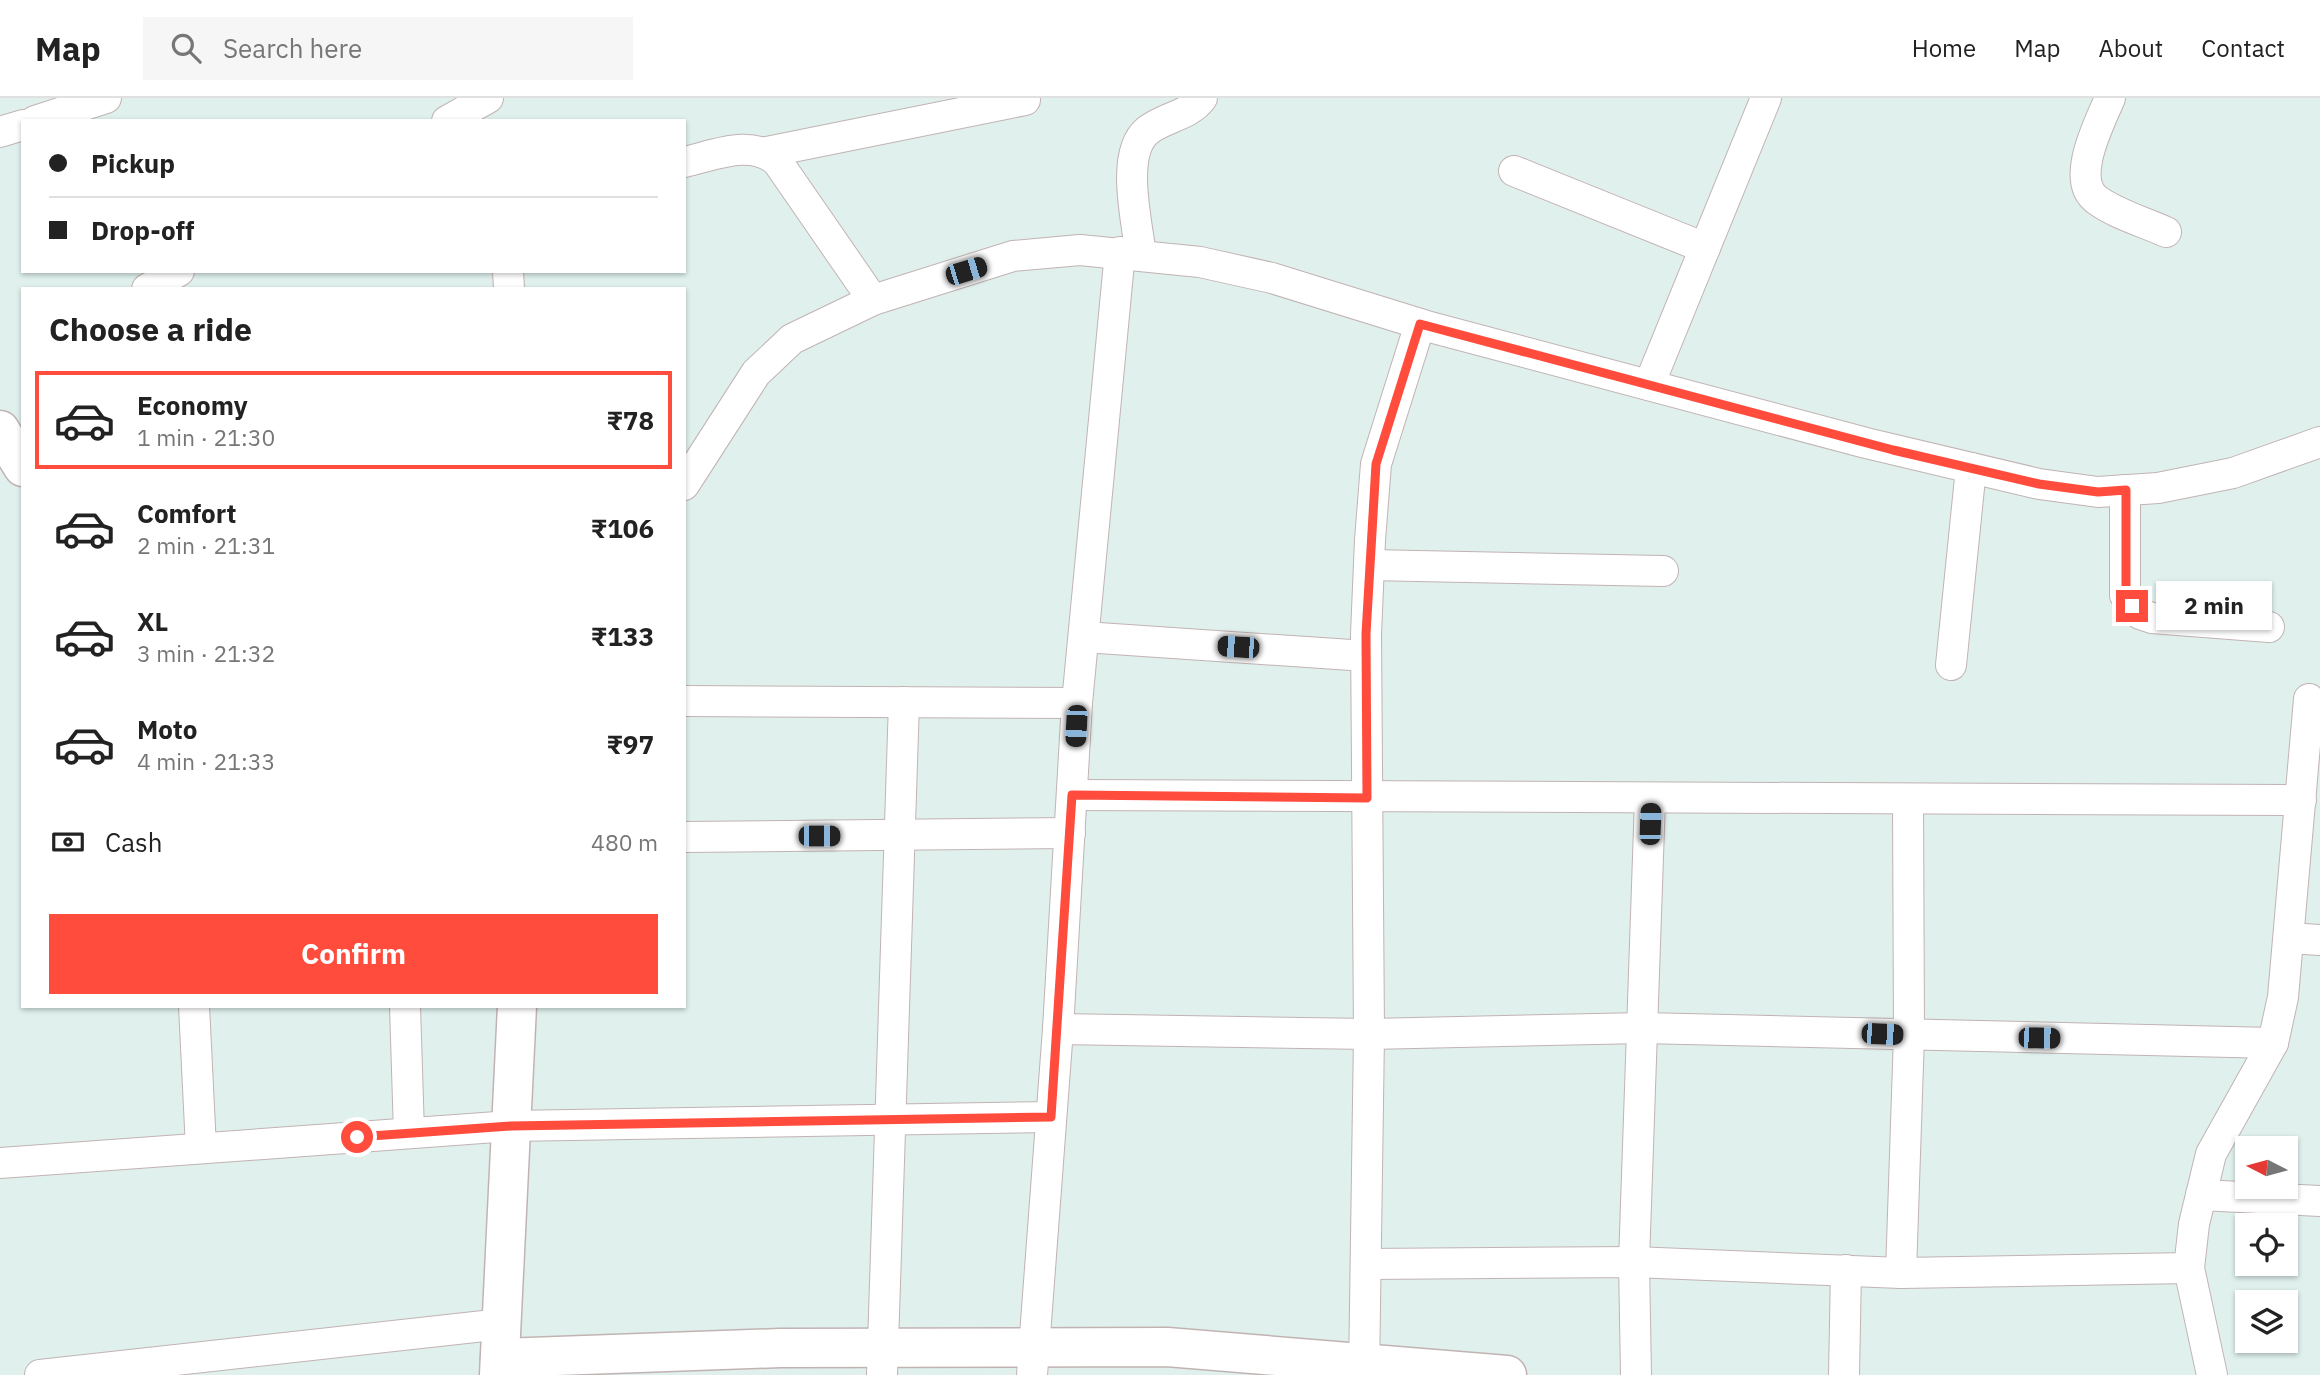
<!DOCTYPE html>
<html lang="en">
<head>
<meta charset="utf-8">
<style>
  body { margin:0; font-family:"IBM Plex Sans",sans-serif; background:#f6f6f6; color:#222; height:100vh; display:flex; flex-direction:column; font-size:26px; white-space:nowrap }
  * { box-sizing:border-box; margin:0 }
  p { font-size:23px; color:#767676 }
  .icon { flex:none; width:38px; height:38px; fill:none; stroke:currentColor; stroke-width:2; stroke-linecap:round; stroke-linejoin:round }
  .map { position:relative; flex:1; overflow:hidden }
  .sheet { position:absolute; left:21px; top:189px; width:665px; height:721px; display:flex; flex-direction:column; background:#fff; border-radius:0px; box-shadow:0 2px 5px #0004 }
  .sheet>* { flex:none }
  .guide { position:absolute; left:21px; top:21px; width:665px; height:154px; border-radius:0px; box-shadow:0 2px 5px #0004; display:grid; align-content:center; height:154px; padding:0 28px; background:#fff }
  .needle { width:46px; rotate:276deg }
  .buttons { position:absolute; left:2235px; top:1038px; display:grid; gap:14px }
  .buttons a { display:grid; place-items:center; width:63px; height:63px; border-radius:0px; background:#fff; box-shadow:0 2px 5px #0004; font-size:35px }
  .end { position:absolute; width:32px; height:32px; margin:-16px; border:9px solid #ff4c3d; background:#fff; box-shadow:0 0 0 4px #fff }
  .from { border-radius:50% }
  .bubble { position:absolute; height:49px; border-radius:0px; background:#fff; box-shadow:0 2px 5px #0004; font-size:23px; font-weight:800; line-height:49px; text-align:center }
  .car { position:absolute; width:21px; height:42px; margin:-21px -10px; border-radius:9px; box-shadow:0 0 5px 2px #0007; background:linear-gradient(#222 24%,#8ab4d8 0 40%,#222 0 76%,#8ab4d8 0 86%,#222 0) }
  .guide b { display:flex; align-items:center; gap:24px; height:66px; font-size:26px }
  .guide b+b { border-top:2px solid #e0e0e0 }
  .guide i { width:18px; height:18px; background:#222 }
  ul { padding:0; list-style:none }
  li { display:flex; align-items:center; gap:21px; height:98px; margin:0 14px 10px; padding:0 14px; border:4px solid transparent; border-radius:0px }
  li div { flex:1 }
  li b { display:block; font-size:26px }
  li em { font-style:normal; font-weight:800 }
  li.active { border-color:#ff4c3d }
  li>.icon { width:63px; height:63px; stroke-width:1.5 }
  h2 { padding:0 28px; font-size:32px; line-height:84px }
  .pay { display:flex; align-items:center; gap:18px; height:77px; padding:0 28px; font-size:26px }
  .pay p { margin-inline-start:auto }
  .action { display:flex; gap:14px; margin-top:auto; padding:14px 28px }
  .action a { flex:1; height:80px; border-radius:0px; background:#ff4c3d; color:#fff; font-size:28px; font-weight:800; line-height:80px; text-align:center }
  header { display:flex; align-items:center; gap:42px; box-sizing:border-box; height:98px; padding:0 35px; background:#fff; border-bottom:2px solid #e0e0e0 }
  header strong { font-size:33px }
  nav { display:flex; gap:38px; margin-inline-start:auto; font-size:24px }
  .search { width:490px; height:63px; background:#f6f6f6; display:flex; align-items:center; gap:18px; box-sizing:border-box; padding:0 24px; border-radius:0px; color:#767676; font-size:26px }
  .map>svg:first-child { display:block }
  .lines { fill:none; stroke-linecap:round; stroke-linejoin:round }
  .street-casing { stroke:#c2b3b3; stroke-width:32 }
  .secondary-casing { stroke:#c2b3b3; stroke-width:41 }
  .street { stroke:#fff; stroke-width:30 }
  .secondary { stroke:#fff; stroke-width:38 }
  .route { stroke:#ff4c3d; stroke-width:9 }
</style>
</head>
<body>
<header>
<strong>Map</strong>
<div class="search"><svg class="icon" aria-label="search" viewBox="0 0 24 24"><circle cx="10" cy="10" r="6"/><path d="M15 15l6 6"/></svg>Search here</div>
<nav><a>Home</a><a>Map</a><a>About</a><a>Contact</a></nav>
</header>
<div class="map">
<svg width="2320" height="1277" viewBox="0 0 2320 1277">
  <rect width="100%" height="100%" fill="#dff0ed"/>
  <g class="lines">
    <defs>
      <g id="street">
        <path d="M2110,0C2100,24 2069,82 2097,102C2116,116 2144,124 2166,134"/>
        <path d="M35,23L106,0"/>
        <path d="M447,23L488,0"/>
        <path d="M0,34L23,27"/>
        <path d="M767,54L1025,2"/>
        <path d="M684,64C716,57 750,41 777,63L873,202"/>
        <path d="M1514,73L1705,150"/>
        <path d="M1141,157C1137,124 1120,56 1147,33C1164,19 1189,18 1202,0"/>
        <path d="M508,173L509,191"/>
        <path d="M147,191L179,173"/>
        <path d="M1649,287L1766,0"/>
        <path d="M684,387L756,275L792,241L873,202L1013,158L1080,152L1200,164L1272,180L1430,229L1866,345L2039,386L2098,394L2158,390L2233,375L2320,344"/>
        <path d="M2125,392V497L2140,516L2152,520L2269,529"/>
        <path d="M1369,467L1663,473"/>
        <path d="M1084,539L1366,558"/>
        <path d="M1951,567L1971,370"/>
        <path d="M684,603L1077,605"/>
        <path d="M1072,697L2301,702"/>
        <path d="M684,739L1070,735"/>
        <path d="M2289,840L2320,842"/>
        <path d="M194,908L201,1050"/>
        <path d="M405,908L409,1035"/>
        <path d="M1058,931L1369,936L1643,930L2273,945"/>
        <path d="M0,1065L511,1028L1051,1019"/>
        <path d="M2201,1097L2320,1103"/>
        <path d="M1366,1166L1634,1164L1901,1175L2189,1170"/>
        <path d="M1901,1175L1909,937L1908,701"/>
        <path d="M40,1277L502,1226"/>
        <path d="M882,1277L904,604"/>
        <path d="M1032,1277L1058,931L1077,605L1120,154"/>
        <path d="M1364,1277L1369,936L1366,536L1370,442L1376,366L1420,226"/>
        <path d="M1636,1277L1634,1164L1650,701"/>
        <path d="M1844,1277L1846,1172"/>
        <path d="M2212,1277L2189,1170L2194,1126L2211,1056L2273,945L2283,899L2309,601"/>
      </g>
      <g id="secondary">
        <path d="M0,332L23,369"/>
        <path d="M500,1260L780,1250L1167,1249L1507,1277"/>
        <path d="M499,1277L517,908"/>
      </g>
    </defs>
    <use href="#street" class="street-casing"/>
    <use href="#secondary" class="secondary-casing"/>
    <use href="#street" class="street"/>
    <use href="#secondary" class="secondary"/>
  </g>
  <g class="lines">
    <path class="route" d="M357,1039L511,1028L1051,1019L1072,697L1367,700L1366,536L1376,366L1420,226L1893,352L2039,386L2098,394L2126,392V497L2132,508"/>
  </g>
</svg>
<div class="buttons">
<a><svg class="needle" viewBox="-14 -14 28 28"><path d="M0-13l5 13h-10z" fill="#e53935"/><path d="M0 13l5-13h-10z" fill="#767676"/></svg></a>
<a><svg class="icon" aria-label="locate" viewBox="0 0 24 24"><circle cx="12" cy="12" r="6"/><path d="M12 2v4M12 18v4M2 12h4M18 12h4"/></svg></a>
<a><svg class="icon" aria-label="layers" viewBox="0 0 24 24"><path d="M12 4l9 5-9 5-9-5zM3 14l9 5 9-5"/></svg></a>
</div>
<i class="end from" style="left:357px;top:1039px"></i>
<i class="end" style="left:2132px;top:508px"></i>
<div class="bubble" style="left:2156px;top:483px;width:116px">2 min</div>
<i class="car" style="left:966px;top:173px;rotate:73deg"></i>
<i class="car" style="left:1238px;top:549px;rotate:274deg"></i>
<i class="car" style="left:1076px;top:628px;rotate:183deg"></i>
<i class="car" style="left:1650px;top:726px;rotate:2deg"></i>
<i class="car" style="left:819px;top:738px;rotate:90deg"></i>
<i class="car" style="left:1882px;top:936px;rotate:92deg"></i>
<i class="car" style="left:2039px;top:940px;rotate:91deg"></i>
<div class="guide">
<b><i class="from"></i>Pickup</b>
<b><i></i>Drop-off</b>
</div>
<section class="sheet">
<h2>Choose a ride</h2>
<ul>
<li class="active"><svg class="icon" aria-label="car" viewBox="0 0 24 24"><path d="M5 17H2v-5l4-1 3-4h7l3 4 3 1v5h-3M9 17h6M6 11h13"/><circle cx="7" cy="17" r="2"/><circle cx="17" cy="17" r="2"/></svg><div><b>Economy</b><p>1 min · 21:30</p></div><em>₹78</em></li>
<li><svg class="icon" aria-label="car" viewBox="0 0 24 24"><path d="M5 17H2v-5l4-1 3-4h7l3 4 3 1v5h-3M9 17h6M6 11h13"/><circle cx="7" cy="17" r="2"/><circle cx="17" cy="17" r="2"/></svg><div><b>Comfort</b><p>2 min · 21:31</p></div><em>₹106</em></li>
<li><svg class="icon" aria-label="car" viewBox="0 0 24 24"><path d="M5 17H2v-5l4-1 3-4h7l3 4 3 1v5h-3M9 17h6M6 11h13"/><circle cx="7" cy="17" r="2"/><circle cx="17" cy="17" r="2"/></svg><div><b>XL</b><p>3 min · 21:32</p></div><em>₹133</em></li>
<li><svg class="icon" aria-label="car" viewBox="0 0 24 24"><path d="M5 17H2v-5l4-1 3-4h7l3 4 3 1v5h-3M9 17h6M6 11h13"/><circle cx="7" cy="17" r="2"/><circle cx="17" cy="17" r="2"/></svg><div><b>Moto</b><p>4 min · 21:33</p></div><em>₹97</em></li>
</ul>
<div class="pay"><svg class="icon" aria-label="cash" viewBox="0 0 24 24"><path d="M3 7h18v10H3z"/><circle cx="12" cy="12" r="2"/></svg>Cash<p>480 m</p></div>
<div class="action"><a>Confirm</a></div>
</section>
</div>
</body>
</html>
